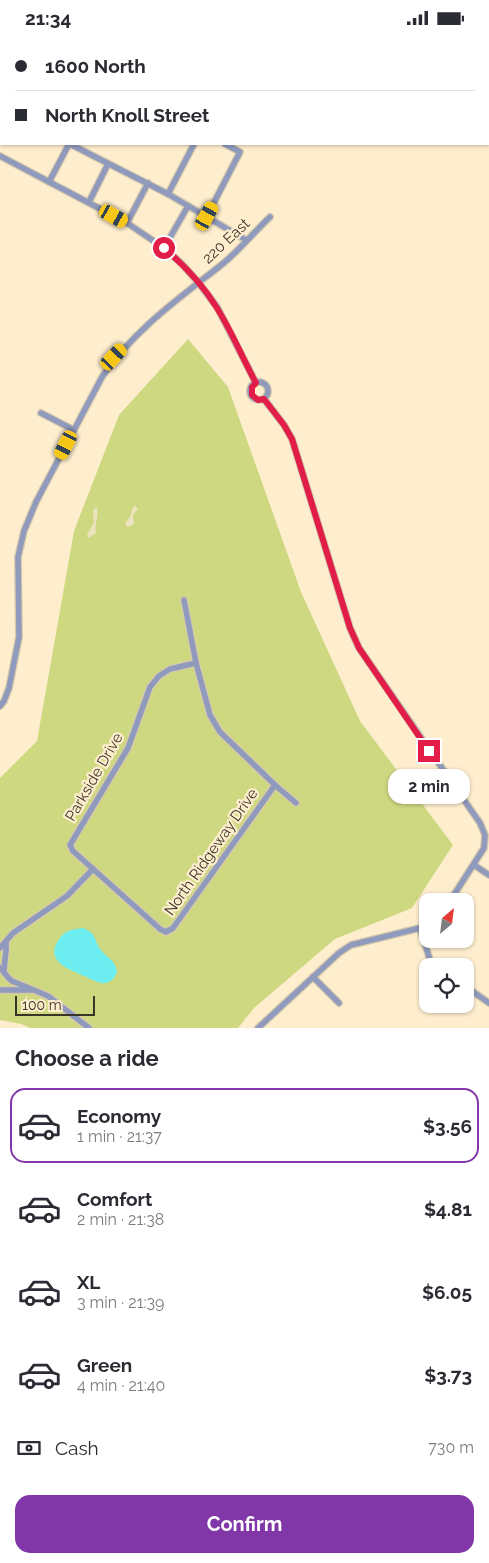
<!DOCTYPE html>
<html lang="en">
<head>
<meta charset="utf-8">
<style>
  body { margin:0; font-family:Raleway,sans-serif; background:#f2f2f3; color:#2b2b33; height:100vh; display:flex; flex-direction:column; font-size:19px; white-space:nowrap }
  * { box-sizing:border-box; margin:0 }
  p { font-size:16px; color:#7c7c81 }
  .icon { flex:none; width:28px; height:28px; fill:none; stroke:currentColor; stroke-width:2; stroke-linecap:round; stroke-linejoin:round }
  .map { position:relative; height:993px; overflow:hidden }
  .side { display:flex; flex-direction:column; background:#fff; flex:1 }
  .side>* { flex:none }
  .guide { position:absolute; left:0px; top:0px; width:490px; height:110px; box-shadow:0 1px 4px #0004; display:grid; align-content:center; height:110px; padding:0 15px; background:#fff }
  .needle { width:32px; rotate:28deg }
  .tools { position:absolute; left:419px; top:858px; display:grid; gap:10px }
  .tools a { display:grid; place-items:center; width:55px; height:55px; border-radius:10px; background:#fff; box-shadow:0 1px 4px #0004; font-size:25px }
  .scale { position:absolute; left:15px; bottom:12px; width:80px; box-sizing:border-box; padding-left:5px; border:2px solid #3a3428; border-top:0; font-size:14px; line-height:18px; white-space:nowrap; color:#3a3428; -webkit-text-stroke:4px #feeece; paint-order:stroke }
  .end { position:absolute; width:22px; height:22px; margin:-11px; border:6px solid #e11d48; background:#fff; box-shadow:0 0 0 2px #fff }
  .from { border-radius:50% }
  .bubble { position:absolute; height:35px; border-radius:15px; background:#fff; box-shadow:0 1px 4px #0004; font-size:16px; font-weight:700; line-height:35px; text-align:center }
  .car { position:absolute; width:15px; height:30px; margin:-15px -8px; border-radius:6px; box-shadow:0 0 4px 1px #0007; background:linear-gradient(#f5c518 24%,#345 0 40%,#f5c518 0 76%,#345 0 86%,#f5c518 0) }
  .guide b { display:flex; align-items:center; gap:18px; height:48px; font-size:19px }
  .guide b+b { border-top:1px solid #e1e1e2 }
  .guide i { width:12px; height:12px; background:#2b2b33 }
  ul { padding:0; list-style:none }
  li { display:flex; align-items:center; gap:15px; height:75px; margin:0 10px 8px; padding:0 5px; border:2px solid transparent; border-radius:15px }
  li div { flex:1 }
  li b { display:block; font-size:19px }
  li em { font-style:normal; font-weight:700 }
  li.active { border-color:#8237a8 }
  li>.icon { width:45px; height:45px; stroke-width:1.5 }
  h2 { padding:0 15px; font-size:22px; line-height:60px }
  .pay { display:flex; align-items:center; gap:12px; height:55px; padding:0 15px; font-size:19px }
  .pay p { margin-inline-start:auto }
  .cta { display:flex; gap:10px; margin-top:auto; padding:10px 15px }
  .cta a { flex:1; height:58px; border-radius:15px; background:#8237a8; color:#fff; font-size:20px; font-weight:700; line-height:58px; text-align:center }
  .status { display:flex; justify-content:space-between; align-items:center; height:35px; padding:0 25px; background:#fff; direction:ltr }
  .status svg { height:14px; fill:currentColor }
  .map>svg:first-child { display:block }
  .green { fill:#ced880 }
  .sand { fill:#ece2be }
  .water { fill:#6dedef }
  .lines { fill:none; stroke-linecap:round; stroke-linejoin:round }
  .minor-casing { stroke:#d7c9ad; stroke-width:8 }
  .major-casing { stroke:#d7c9ad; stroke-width:9 }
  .minor { stroke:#8f9abc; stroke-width:5.5 }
  .major { stroke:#42538c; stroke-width:7 }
  .route { stroke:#e11d48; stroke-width:6 }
  .labels { text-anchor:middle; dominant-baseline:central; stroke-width:4.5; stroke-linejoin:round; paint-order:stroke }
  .street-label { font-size:15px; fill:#3a3428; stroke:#feeece }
</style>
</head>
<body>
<div class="status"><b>21:34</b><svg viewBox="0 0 49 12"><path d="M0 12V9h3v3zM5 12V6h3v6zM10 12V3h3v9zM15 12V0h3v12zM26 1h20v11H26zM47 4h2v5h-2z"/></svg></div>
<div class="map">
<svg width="489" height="993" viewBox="0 0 489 993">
  <rect width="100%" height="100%" fill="#feeece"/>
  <path class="green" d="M188,304L228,352L301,557L360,686L453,810L412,873L335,904L254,973L238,993H30L21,989L0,985V743L37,706L74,496L119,380Z"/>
  <g class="sand">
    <path d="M135,471L138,474L133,480L134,489L128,492L125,489L131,480L132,474Z"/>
    <path d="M95,473H97C99,481 94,490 96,498L89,503L87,500L94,487L93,476Z"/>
  </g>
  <path class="water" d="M83,893C98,899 93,905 101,915C108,924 115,924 117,937C115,943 112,946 106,948C99,949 91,944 84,941C68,934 44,926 59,904C65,895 74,894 83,893Z"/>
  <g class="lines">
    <defs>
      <g id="minor">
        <path d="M4,0L5,1"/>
        <path d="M370,0L371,1"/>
        <path d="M53,1L54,0"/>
        <path d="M419,1L421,0"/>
        <path d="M448,1L450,0"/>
        <path d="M0,61L1,59"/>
        <path d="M70,109L168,159L246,205"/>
        <path d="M0,121L127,188L164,213L181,228L198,247L217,272L256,348"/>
        <path d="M49,147L69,109"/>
        <path d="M168,159L194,109"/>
        <path d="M89,167L108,129"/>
        <path d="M207,181L240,117L225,109"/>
        <path d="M127,188L148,148"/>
        <path d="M164,213L188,171"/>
        <circle cx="259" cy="356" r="9"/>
        <path d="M264,364L284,390L292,404L350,593L359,613L480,788L485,800L484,813L450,866"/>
        <path d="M41,378L74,395"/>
        <path d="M184,565L196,628L210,680L220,697L275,750L296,768"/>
        <path d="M196,628L170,634L159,641L150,652L128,713L70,810L73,816L160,894L166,897L173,893L275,750"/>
        <path d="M0,671L4,666L9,653L19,602L18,522L24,496L36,467L102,342C132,297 178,264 220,231C238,217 253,198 270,182"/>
        <path d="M474,830L489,840"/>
        <path d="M420,894L432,931"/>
        <path d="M0,913L13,898L67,861L93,834"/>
        <path d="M0,933C5,937 6,942 12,946L48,961L89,993"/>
        <path d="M4,935L6,915V908"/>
        <path d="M313,942L339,968"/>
        <path d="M465,951L489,968"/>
        <path d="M1,955H32"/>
        <path d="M258,993L339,918L351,910L428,891"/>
      </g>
      <g id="major">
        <path d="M29,1L30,0"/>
        <path d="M0,35L1,33"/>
      </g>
    </defs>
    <use href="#minor" class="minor-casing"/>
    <use href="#major" class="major-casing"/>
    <use href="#minor" class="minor"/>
    <use href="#major" class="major"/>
  </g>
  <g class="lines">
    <path class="route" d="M164,213C184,230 203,250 217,273C232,297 243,324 256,348L252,352V360L258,365L264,364L284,390L292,404L350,593L359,613L429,716"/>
  </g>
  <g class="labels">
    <g class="street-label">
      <text transform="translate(226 206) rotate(-43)">220 East</text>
      <text transform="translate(94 742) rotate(-60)">Parkside Drive</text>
      <text transform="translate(211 817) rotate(-55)">North Ridgeway Drive</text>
    </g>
  </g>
</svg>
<div class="tools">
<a><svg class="needle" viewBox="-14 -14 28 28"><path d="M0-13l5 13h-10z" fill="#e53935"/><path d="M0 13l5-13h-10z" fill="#7c7c81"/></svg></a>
<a><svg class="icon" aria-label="locate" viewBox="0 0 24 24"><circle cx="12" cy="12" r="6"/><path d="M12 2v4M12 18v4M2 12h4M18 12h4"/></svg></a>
</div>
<div class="scale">100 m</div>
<i class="end from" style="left:164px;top:213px"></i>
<i class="end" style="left:429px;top:716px"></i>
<div class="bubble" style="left:388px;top:734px;width:82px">2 min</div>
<i class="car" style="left:114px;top:181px;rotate:119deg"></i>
<i class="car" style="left:207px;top:181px;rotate:29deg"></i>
<i class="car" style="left:114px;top:322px;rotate:43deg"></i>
<i class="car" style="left:66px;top:410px;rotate:207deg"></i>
<div class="guide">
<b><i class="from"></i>1600 North</b>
<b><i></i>North Knoll Street</b>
</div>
</div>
<section class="side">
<h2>Choose a ride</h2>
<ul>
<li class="active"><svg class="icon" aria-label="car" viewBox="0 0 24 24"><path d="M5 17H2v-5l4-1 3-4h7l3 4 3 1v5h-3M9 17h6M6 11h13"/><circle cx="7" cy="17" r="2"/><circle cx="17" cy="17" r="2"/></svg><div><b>Economy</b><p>1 min · 21:37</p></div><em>$3.56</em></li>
<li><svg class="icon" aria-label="car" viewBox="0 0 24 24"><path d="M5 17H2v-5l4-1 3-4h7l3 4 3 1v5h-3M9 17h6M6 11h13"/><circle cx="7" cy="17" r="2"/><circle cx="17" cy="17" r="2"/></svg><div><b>Comfort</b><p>2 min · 21:38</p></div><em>$4.81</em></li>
<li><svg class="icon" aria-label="car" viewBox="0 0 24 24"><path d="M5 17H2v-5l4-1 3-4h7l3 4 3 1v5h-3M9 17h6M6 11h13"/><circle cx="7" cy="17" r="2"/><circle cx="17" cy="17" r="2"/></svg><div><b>XL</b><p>3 min · 21:39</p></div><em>$6.05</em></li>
<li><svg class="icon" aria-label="car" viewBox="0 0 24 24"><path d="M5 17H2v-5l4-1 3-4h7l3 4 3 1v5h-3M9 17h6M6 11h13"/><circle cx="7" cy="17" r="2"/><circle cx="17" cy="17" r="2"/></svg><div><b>Green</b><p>4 min · 21:40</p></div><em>$3.73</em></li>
</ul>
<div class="pay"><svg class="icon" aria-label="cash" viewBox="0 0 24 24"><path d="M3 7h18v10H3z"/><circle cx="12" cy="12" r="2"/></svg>Cash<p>730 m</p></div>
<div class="cta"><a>Confirm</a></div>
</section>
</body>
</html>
